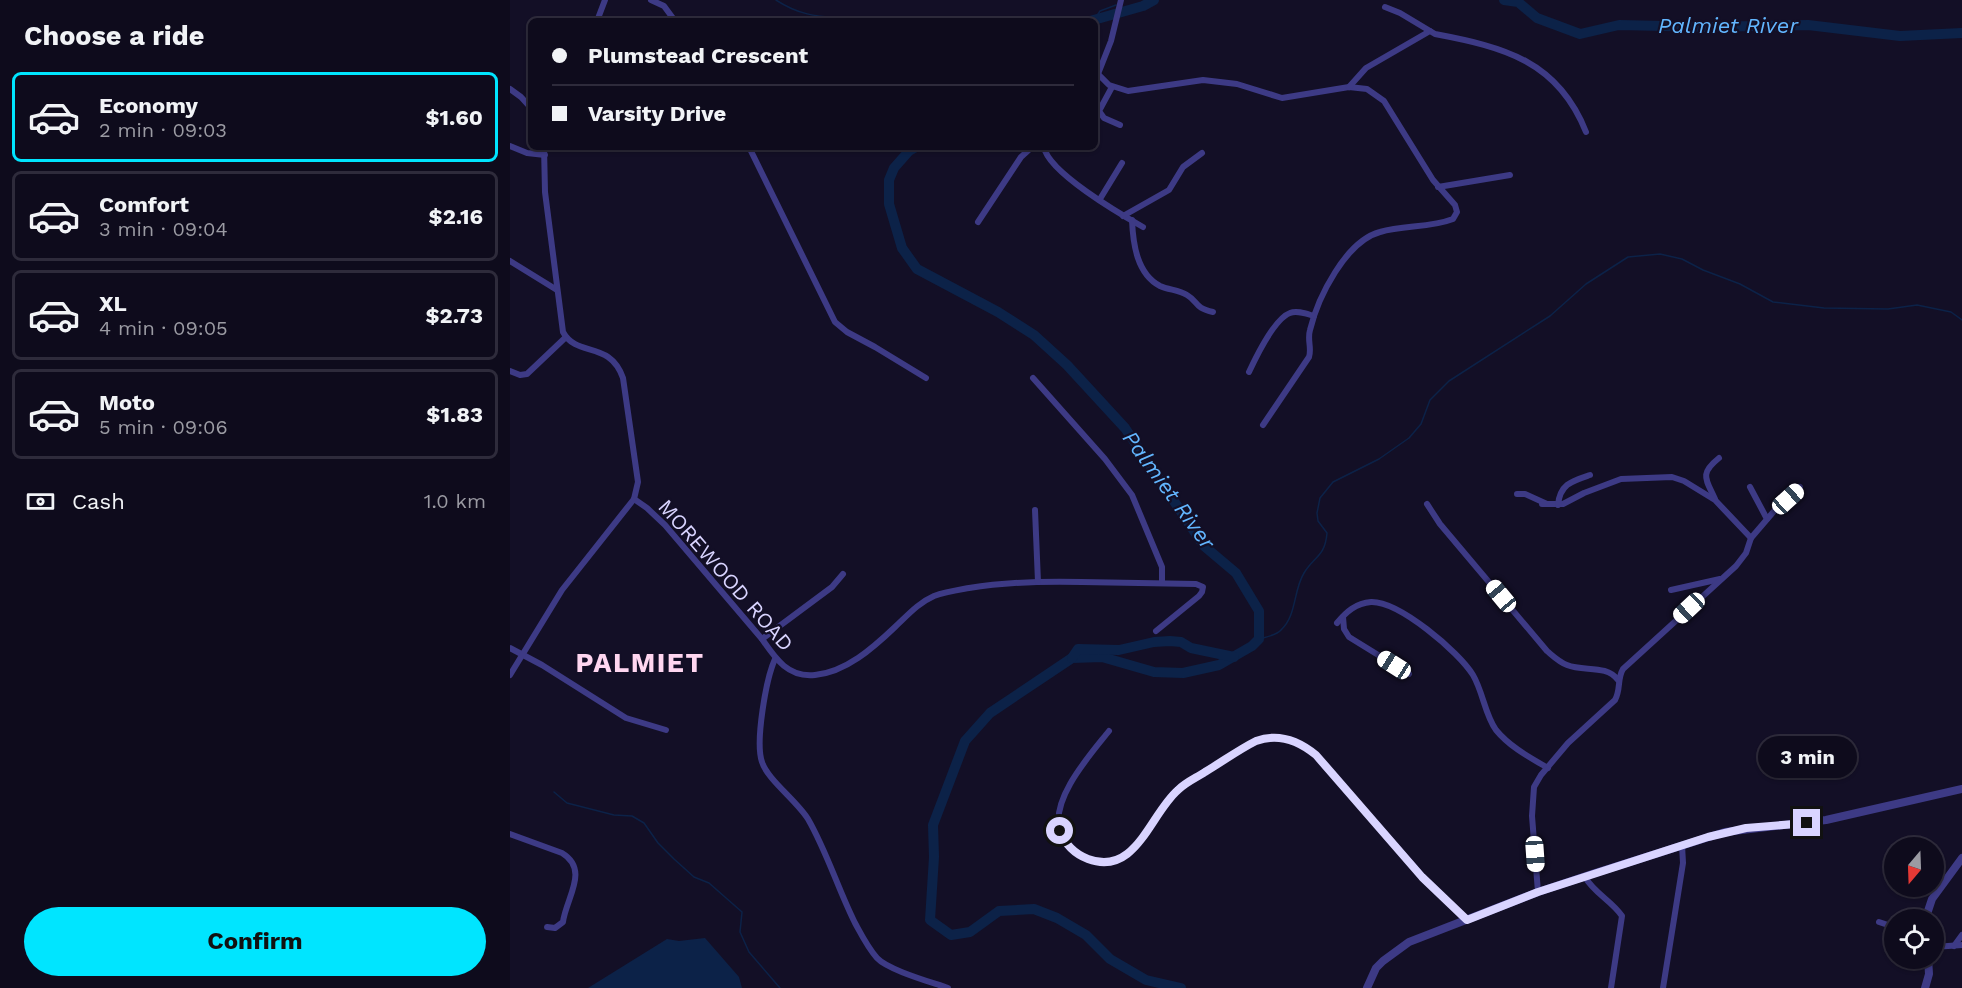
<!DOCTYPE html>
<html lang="en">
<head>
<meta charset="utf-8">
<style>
  body { margin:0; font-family:"Work Sans",sans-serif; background:#171425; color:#f1f3f6; height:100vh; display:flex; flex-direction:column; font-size:22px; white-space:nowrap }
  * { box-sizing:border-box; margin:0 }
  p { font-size:20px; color:#9b9ba3 }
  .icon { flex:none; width:33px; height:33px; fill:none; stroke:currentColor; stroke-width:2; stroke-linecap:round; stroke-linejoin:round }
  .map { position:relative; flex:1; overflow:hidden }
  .details { display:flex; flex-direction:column; background:#0e0b1c; width:510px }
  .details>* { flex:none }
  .guide { position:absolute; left:18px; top:18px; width:570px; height:132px; border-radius:9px; box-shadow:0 2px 4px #0004,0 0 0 2px #2e2b3b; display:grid; align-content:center; height:132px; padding:0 24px; background:#0e0b1c }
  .needle { width:39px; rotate:199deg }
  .controls { position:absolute; left:1374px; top:837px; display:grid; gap:12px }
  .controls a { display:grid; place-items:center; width:60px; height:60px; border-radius:50%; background:#0e0b1c; box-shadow:0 2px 4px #0004,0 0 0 2px #2e2b3b; font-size:30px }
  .end { position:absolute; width:27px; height:27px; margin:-14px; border:8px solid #d9d4ff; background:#111; box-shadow:0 0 0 3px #111 }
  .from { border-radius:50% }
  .bubble { position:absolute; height:42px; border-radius:21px; background:#0e0b1c; box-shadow:0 2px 4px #0004,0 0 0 2px #2e2b3b; font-size:20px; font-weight:700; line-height:42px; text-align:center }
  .car { position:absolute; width:18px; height:36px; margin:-18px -9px; border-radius:8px; box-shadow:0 0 4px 2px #0007; background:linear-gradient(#fff 24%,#345 0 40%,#fff 0 76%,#345 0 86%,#fff 0) }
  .guide b { display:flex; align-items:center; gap:21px; height:57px; font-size:22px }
  .guide b+b { border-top:2px solid #2e2b3b }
  .guide i { width:15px; height:15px; background:#f1f3f6 }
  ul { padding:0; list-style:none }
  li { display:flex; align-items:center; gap:18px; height:90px; margin:0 12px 9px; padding:0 12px; border:3px solid #2e2b3b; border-radius:9px }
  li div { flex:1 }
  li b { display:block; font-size:22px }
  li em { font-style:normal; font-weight:700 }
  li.current { border-color:#00e5ff }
  li>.icon { width:54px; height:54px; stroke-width:1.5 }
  h2 { padding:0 24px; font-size:27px; line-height:72px }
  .pay { display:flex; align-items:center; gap:15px; height:66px; padding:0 24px; font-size:22px }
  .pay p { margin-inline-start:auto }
  .action { display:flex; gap:12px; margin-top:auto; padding:12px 24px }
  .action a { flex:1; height:69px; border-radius:36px; background:#00e5ff; color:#111; font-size:24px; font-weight:700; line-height:69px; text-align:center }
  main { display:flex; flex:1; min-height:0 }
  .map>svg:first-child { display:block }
  .water { fill:#0c2248 }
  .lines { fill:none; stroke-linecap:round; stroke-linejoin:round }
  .stream { stroke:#0c2248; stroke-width:1.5 }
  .river { stroke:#0c2248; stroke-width:10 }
  .minor { stroke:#3d3a85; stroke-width:6 }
  .tertiary { stroke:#3d3a85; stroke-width:8 }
  .route { stroke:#d9d4ff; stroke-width:8 }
  .labels { text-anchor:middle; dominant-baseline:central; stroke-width:4.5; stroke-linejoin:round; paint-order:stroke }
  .street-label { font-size:21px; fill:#d9d4ff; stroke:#130f26 }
  .water-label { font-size:22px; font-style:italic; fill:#62b6ff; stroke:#130f26 }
  .district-label { font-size:27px; font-weight:bold; letter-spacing:1.5px; fill:#ffd6f0; stroke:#130f26 }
</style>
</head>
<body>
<main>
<section class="details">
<h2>Choose a ride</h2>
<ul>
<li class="current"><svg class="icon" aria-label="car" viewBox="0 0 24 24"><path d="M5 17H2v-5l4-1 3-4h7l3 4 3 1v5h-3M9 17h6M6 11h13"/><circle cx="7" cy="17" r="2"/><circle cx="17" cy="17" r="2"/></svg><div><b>Economy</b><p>2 min · 09:03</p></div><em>$1.60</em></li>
<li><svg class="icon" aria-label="car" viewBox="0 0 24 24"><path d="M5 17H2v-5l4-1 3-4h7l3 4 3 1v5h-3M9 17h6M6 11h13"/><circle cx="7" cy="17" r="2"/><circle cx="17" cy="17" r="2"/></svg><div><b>Comfort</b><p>3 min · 09:04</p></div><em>$2.16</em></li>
<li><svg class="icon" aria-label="car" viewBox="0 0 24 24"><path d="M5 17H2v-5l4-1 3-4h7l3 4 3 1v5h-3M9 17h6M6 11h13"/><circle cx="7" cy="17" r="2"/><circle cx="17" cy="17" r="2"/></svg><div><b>XL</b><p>4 min · 09:05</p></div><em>$2.73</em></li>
<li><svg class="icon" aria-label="car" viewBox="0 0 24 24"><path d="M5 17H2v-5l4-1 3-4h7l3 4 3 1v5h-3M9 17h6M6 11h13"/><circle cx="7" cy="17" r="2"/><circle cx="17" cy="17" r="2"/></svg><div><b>Moto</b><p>5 min · 09:06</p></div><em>$1.83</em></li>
</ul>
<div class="pay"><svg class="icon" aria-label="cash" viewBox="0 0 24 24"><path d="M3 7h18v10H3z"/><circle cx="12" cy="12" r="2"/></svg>Cash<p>1.0 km</p></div>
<div class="action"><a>Confirm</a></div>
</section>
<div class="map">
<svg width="1452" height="988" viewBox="0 0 1452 988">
  <rect width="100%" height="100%" fill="#130f26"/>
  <path class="water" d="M195,938L229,977L232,988H78L157,939L169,941Z"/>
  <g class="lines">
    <g class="stream">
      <path d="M266,0C298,21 320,15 356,21"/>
      <path d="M585,19L590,11L606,5"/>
      <path d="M383,21H398"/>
      <path d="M749,639C756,637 767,635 771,630C787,615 783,591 794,573C804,556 815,557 817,533L808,521L807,513L810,498L823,482L869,459L899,438L911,424L920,400L939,381L1040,316L1076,284L1118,257L1150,254L1172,259L1193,270L1230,284L1263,302L1314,308L1378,309L1407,305L1441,312L1452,320"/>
      <path d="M44,792L57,803L104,815L122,816L134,823L148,843L164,859L184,877L199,883L232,912L230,932L239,952L270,988"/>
    </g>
    <g class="river">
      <path d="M994,0L1008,2L1027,18L1070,34L1109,25L1197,27L1298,25L1390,36L1452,33"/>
      <path d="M580,21L633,6L644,0"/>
      <path d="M406,147L399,151L384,168L379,180V204L392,248L407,269L488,312L524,335L557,365L615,428L694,546L726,573L749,611V639L742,646L709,665L673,673L644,672L592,657L562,658L480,713L455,741L423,825L424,857L420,920L441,935L460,932L489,911L524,909L547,918L576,935L600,959L636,980L671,988"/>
      <path d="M562,658L568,649L609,650L644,642L660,641L671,642L681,648L724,657"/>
    </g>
    <g class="minor">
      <path d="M141,0L154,6L165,21"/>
      <path d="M875,7L890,13L920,31"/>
      <path d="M87,21L95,0"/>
      <path d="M588,74L599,85L618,91L693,80L727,84L772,98L839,87L857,89L874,101L923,180L945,205L947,212L943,219C920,228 894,225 870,232C836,241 808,297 800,330C797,340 802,348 799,357L753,425"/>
      <path d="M588,74L601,41L611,0"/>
      <path d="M602,87L589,111L594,118L610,125"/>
      <path d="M839,87L856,68L920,31L925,34C994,47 1048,61 1076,132"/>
      <path d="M0,89L11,97L21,108"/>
      <path d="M0,146L17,153L35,155"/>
      <path d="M239,147L325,322L337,332L365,347L416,378"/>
      <path d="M534,147C538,172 610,214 633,227"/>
      <path d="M928,187L1000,175"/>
      <path d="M590,199L612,163"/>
      <path d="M613,216L659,190L673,167L692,153"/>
      <path d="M622,220C623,244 627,274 650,286C659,290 669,290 677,295C689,302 684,308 703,312"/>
      <path d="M468,222L511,157L522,147"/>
      <path d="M0,261L47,290"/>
      <path d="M0,371L10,375L17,374L56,337"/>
      <path d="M739,372C746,357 764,319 780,313C787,310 797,314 804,316"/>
      <path d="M523,378L595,459L622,495L652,567V583"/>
      <path d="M1240,487L1257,519"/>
      <path d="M1007,494H1015L1037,504"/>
      <path d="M124,499L137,508L155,525L252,639C265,658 278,678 305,675C336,672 363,648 385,627C397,616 408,603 424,596C435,592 448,590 459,588C497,582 534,581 572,582C610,583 648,583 686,584L693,587L692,592L689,596L646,631"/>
      <path d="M1205,499C1196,479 1189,474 1209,458"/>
      <path d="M917,504L930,524L1037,651C1043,656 1049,662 1057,665C1074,672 1096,664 1108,680"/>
      <path d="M1032,504H1053L1074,493L1111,479L1162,477L1174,481L1205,500L1241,538"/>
      <path d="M1048,505C1050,484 1062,481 1080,475"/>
      <path d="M525,510L528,582"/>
      <path d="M1161,590L1210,579"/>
      <path d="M833,617L834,629L839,637L899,674"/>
      <path d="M827,623C836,612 846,603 861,602C889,601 949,652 963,675C973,692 975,715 986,730C1000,747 1019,757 1038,768"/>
      <path d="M252,639L322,587L333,574"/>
      <path d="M0,648L32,665L116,718L156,730"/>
      <path d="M265,659C256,679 245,742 252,762C257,779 287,801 298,819C317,852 328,889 345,923C351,934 358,948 367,958C378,970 421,982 438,988"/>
      <path d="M0,675L52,590L124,499L128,482L113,378C100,340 67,358 53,332L35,192L34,147"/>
      <path d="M599,731C580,755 540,799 550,831C554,844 566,855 578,859C626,877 640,814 668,789C676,782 686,778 695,772C712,762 729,750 746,741C768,733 789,740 806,755L913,877L957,920"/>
      <path d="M0,834L52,853C80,870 56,898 53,922L45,928L37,927"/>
      <path d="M1075,877C1084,893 1102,901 1112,916L1101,988"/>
      <path d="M1028,892L1022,816L1024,787L1031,775L1058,743L1105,700C1111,689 1107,679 1113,669L1226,566L1236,553L1241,538L1265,510L1290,487"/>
      <path d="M1369,922L1384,927"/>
      <path d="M1444,946L1452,935"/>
      <path d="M1424,947L1452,945"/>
      <path d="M1153,988L1173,863L1172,845"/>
    </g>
    <g class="tertiary">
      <path d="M1415,920L1422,899L1452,858"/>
      <path d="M857,988L866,968L873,961L899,942L1028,892L1082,874L1215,832L1316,820L1452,789"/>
      <path d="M1415,988L1419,974L1418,958"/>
    </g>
  </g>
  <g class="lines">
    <path class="route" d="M550,831C555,844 565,854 578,859C626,877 640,814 668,790C676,782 686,778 695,772C712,762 728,750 746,741C768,733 789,741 806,755L912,877L957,920L1028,892L1198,837L1236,828L1297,823"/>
  </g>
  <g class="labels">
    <g class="street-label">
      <text transform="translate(216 575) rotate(49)">MOREWOOD ROAD</text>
    </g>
    <g class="water-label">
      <text x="1218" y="25">Palmiet River</text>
      <text transform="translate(659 490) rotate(54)">Palmiet River</text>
    </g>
    <g class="district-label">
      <text x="130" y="663">PALMIET</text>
    </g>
  </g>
</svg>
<div class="controls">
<a><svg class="needle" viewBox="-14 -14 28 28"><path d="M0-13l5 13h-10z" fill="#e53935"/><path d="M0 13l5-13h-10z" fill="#9b9ba3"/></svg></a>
<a><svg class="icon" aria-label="locate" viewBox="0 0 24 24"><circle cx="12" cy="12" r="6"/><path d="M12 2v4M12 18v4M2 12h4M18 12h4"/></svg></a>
</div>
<i class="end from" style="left:550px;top:831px"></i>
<i class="end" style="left:1297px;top:823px"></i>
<div class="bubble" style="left:1248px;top:736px;width:99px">3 min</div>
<i class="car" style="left:1278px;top:499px;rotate:48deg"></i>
<i class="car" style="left:991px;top:596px;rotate:320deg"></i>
<i class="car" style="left:1179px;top:608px;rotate:227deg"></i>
<i class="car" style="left:884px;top:665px;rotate:302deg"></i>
<i class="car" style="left:1025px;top:854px;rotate:176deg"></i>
<div class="guide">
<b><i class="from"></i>Plumstead Crescent</b>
<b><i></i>Varsity Drive</b>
</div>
</div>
</main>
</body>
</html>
